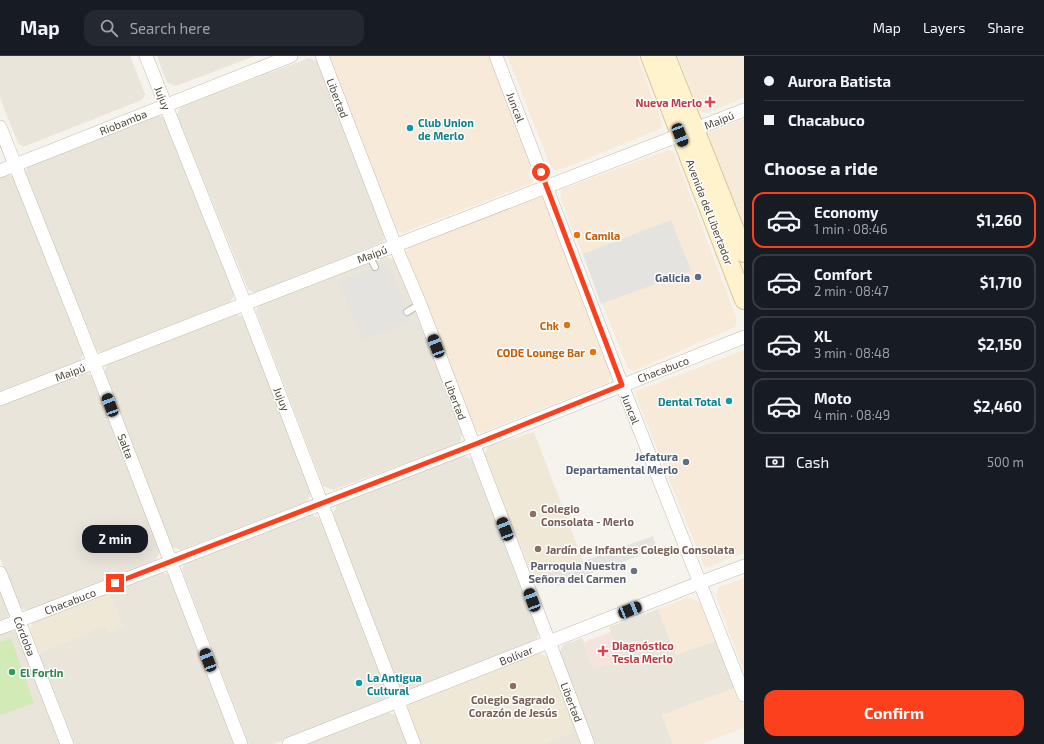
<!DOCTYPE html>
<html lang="en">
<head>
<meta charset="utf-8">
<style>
  body { margin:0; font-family:"Exo 2",sans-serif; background:#242831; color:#f1f3f6; height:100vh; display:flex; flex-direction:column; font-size:15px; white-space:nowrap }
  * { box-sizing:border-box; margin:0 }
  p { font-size:13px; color:#9ea1a6 }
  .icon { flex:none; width:22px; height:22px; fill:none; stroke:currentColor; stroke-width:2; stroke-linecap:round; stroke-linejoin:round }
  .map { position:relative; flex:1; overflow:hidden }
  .sheet { display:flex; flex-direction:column; background:#171b24; width:300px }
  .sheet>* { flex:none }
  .hud { display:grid; align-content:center; height:88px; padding:0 20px; background:#171b24 }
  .end { position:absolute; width:18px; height:18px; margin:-9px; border:5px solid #fc3f1d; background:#fff; box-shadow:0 0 0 2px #fff }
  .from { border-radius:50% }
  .bubble { position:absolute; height:28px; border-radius:12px; background:#171b24; box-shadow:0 4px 16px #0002; font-size:13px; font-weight:700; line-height:28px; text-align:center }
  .car { position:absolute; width:12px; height:24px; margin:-12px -6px; border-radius:5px; box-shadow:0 0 3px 1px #0007; background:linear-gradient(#222 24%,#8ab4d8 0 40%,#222 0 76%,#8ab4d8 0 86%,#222 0) }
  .hud b { display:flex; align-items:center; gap:14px; height:38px; font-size:15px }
  .hud b+b { border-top:1px solid #363941 }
  .hud i { width:10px; height:10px; background:#f1f3f6 }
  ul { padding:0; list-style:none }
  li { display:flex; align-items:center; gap:12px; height:56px; margin:0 8px 6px; padding:0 12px; border:2px solid #363941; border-radius:12px }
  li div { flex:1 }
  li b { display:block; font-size:15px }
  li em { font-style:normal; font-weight:700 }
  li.selected { border-color:#fc3f1d }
  li>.icon { width:36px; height:36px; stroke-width:1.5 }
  h2 { padding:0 20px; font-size:18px; line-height:48px }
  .pay { display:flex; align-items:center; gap:10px; height:44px; padding:0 20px; font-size:15px }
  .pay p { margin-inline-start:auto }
  .button { display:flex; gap:8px; margin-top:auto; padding:8px 20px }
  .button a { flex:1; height:46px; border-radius:12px; background:#fc3f1d; color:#fff; font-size:16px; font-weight:700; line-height:46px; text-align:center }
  header { display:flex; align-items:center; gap:24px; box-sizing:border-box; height:56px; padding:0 20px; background:#171b24; border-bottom:1px solid #363941 }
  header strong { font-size:19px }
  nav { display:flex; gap:22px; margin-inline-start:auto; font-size:14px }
  .search { width:280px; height:36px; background:#242831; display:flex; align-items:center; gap:10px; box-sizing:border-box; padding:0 14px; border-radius:12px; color:#9ea1a6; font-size:15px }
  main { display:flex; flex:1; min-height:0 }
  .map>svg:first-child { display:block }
  .residential { fill:#eae5da }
  .commercial { fill:#f7ead8 }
  .education { fill:#efe8d6 }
  .medical { fill:#f6e3e0 }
  .green { fill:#d2eab5 }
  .parking { fill:#e5e3e0 }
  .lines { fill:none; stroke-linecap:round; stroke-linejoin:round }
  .lane-casing { stroke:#c2bbae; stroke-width:8 }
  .street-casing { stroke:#c2bbae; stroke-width:14 }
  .secondary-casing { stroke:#d6c79b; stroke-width:20 }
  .lane { stroke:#fff; stroke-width:6 }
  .street { stroke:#fff; stroke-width:13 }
  .secondary { stroke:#fff3cd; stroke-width:18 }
  .route { stroke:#fc3f1d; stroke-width:5 }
  .health-dot { fill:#e0444e; stroke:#fff; stroke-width:1.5 }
  .culture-dot { fill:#0f9aa8; stroke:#fff; stroke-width:1.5 }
  .food-dot { fill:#e8710a; stroke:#fff; stroke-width:1.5 }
  .service-dot { fill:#5c6f8a; stroke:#fff; stroke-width:1.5 }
  .education-dot { fill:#8d6e63; stroke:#fff; stroke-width:1.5 }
  .worship-dot { fill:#6b7280; stroke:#fff; stroke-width:1.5 }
  .leisure-dot { fill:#2e9e5b; stroke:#fff; stroke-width:1.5 }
  .labels { text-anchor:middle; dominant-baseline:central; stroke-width:3; stroke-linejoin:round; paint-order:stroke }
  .street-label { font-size:11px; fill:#4b4439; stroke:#fff }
  .health-label { font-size:11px; font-weight:bold; fill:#be3a42; stroke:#fff; text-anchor:end }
  .culture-label { font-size:11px; font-weight:bold; fill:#0d838f; stroke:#fff; text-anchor:start }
  .food-label { font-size:11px; font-weight:bold; fill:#c56008; stroke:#fff; text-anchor:end }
  .service-label { font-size:11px; font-weight:bold; fill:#4e5e75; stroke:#fff; text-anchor:end }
  .education-label { font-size:11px; font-weight:bold; fill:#785e54; stroke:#fff; text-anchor:start }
  .worship-label { font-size:11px; font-weight:bold; fill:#5b616d; stroke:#fff; text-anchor:end }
  .leisure-label { font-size:11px; font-weight:bold; fill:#27864d; stroke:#fff; text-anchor:start }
</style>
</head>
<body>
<header>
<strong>Map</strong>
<div class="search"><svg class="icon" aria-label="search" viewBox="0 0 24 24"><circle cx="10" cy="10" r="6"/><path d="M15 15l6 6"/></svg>Search here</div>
<nav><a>Map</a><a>Layers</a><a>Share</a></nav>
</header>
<main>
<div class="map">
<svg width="744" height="688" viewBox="0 0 744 688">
  <rect width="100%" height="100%" fill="#f6f3ec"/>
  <g class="residential">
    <path d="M0,0H130L145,38L142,44L23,91L18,87L0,42Z"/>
    <path d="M157,0H255L176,30L167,27Z"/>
    <path d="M309,2L318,6L385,178L383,186L255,237L248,233L177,59L181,50Z"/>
    <path d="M158,59L166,63L234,239L230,246L102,296L94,293L24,118L28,111Z"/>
    <path d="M6,118L15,122L83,297L80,306L0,337V121Z"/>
    <path d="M384,200L395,204L462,377L460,387L333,434L323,430L256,255L259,248Z"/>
    <path d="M234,258L243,261L311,436L307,446L181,494L172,491L104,318L107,308Z"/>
    <path d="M86,317L94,321L160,496L156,504L30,555L19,551L0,502V349Z"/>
    <path d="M463,399L472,404L539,576L536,585L407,634L399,630L333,459L337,448Z"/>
    <path d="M310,458L321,463L387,635L385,644L273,688H249L182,514L186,504Z"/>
    <path d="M159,515L170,519L236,688H75L39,597L105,569L123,571L108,535Z"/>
    <path d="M0,528L11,554L7,563L0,565Z"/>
    <path d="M658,553L676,599L718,584L737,631L662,659L673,688H594L559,598L563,589L582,582L594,613L621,602L609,571Z"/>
    <path d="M10,574L18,578L60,688H0V578Z"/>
    <path d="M387,656L397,660L407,688H306Z"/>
    <path d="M577,674L582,688H543Z"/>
  </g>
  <g class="commercial">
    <path d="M329,0H489L536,119L532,127L402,177L397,174L328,1Z"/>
    <path d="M507,0H637L662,67L660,73L557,115L551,111Z"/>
    <path d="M678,0H744V42L706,57L699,54Z"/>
    <path d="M744,63V174L707,80L710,76Z"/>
    <path d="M668,94L674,97L737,264L735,271L633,315L628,312L560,141L562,133Z"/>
    <path d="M536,139L544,142L611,319L607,327L480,377L474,373L405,199L409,188Z"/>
    <path d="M742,295H744V497L708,511L704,510L636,340V335Z"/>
    <path d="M744,522V616L716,540L719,531Z"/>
    <path d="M689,541L703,548L718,584L676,599L658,553Z"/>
    <path d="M737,631L744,650V672L701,688H673L662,659Z"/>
  </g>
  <g class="education">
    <path d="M534,376L583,505L534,524L484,399L489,389Z"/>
    <path d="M108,535L123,570L108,577L105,570L39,597L30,573L33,565Z"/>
    <path d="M539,597L548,601L577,674L543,688H420L407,655L410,646Z"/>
  </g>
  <path class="medical" d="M611,576L621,603L594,613L584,586Z"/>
  <path class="green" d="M11,582L34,647L0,659V586Z"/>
  <g class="parking">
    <path d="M671,164L691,215L601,248L583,198Z"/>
    <path d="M382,208L389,211L411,265L363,284L339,226Z"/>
    <path d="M653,480L657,493L557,530L555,524L537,530L534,523Z"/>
  </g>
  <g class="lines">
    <defs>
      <g id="lane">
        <path d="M369,199L375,211"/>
        <path d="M407,256L420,248"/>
      </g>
      <g id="street">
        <path d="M146,0L245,248L414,688"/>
        <path d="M322,0L395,189L420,248L588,688"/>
        <path d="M496,0L622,329L744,639"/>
        <path d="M0,71L94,307L241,688"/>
        <path d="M0,115L291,0"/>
        <path d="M0,343L744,54"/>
        <path d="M0,517L67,688"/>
        <path d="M0,572L473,389L744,281"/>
        <path d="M289,688L699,527L744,510"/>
      </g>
      <g id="secondary">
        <path d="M650,0L744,244"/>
        <path d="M666,0L744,197"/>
      </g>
    </defs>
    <use href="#lane" class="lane-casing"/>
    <use href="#street" class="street-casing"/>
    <use href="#secondary" class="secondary-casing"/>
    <use href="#lane" class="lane"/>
    <use href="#street" class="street"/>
    <use href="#secondary" class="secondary"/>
  </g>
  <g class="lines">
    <path class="route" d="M115,527L473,389L622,329L541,116"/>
  </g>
  <g class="health-dot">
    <path d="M708 40h4v4h4v4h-4v4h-4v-4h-4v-4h4z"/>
    <path d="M601 589h4v4h4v4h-4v4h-4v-4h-4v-4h4z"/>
  </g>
  <g class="culture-dot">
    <circle cx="410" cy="72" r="4"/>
    <circle cx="729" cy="345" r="4"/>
    <circle cx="359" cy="627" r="4"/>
  </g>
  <g class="food-dot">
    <circle cx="577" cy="179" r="4"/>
    <circle cx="567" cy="269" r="4"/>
    <circle cx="593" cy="296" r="4"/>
  </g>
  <g class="service-dot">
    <circle cx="698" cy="221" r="4"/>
    <circle cx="686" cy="406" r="4"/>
  </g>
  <g class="education-dot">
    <circle cx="533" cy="458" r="4"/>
    <circle cx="538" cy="493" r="4"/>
    <circle cx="513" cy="630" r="4"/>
  </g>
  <circle class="worship-dot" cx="634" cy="515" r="4"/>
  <circle class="leisure-dot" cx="12" cy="616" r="4"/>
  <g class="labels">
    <g class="street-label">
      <text transform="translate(163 42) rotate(68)">Jujuy</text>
      <text transform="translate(338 42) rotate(69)">Libertad</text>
      <text transform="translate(516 51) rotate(69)">Juncal</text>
      <text transform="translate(719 64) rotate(-22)">Maipú</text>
      <text transform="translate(123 66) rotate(-22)">Riobamba</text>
      <text transform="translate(710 156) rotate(69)">Avenida del Libertador</text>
      <text transform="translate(372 198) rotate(-21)">Maipú</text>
      <text transform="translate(663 313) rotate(-21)">Chacabuco</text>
      <text transform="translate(70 316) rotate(-21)">Maipú</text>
      <text transform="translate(282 343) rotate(69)">Jujuy</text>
      <text transform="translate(456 344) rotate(69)">Libertad</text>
      <text transform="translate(631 353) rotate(68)">Juncal</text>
      <text transform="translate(126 390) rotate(69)">Salta</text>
      <text transform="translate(70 545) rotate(-21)">Chacabuco</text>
      <text transform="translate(25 580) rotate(69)">Córdoba</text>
      <text transform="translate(516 599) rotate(-22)">Bolívar</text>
      <text transform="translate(572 646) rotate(69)">Libertad</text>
    </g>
    <g class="health-label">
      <text x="702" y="46">Nueva Merlo</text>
      <text x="612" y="589" text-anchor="start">Diagnóstico<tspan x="612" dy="13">Tesla Merlo</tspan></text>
    </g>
    <g class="culture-label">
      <text x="418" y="66">Club Union<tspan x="418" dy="13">de Merlo</tspan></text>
      <text x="721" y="345" text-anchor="end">Dental Total</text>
      <text x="367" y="621">La Antigua<tspan x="367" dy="13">Cultural</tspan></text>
    </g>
    <g class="food-label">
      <text x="585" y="179" text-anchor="start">Camila</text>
      <text x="559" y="269">Chk</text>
      <text x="585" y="296">CODE Lounge Bar</text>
    </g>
    <g class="service-label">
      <text x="690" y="221">Galicia</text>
      <text x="678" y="400">Jefatura<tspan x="678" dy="13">Departamental Merlo</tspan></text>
    </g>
    <g class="education-label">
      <text x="541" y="452">Colegio<tspan x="541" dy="13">Consolata - Merlo</tspan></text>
      <text x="546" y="493">Jardín de Infantes Colegio Consolata</text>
      <text x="513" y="643" text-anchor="middle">Colegio Sagrado<tspan x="513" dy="13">Corazón de Jesús</tspan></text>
    </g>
    <g class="worship-label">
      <text x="626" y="509">Parroquia Nuestra<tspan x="626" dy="13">Señora del Carmen</tspan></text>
    </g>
    <g class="leisure-label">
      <text x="20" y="616">El Fortin</text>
    </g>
  </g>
</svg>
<i class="end from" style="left:541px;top:116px"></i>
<i class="end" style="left:115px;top:527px"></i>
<div class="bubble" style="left:82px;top:469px;width:66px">2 min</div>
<i class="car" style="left:680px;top:79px;rotate:159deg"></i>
<i class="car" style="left:436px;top:290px;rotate:339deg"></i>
<i class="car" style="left:110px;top:349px;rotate:339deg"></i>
<i class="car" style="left:505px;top:473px;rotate:339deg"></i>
<i class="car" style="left:532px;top:544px;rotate:340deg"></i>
<i class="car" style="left:630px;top:554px;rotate:68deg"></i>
<i class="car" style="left:208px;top:604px;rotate:339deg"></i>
</div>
<section class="sheet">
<div class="hud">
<b><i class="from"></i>Aurora Batista</b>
<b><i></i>Chacabuco</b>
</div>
<h2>Choose a ride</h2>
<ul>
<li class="selected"><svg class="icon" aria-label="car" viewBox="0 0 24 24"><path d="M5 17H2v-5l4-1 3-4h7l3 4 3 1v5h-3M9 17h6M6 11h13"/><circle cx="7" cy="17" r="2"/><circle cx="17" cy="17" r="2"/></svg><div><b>Economy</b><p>1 min · 08:46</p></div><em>$1,260</em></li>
<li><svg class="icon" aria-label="car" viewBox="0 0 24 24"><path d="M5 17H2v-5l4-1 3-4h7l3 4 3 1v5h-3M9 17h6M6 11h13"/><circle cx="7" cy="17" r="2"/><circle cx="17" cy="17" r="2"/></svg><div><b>Comfort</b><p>2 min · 08:47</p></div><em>$1,710</em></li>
<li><svg class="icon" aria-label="car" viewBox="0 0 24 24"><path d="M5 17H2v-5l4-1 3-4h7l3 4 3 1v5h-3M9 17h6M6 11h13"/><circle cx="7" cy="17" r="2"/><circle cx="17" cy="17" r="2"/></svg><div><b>XL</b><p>3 min · 08:48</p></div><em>$2,150</em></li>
<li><svg class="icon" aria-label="car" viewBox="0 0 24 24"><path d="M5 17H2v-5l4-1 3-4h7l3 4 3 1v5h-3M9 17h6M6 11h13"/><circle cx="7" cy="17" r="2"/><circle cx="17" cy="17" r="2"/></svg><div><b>Moto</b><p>4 min · 08:49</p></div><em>$2,460</em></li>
</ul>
<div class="pay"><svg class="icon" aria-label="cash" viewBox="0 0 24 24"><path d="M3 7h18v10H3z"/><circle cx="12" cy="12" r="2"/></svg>Cash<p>500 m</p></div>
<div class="button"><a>Confirm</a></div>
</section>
</main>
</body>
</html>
